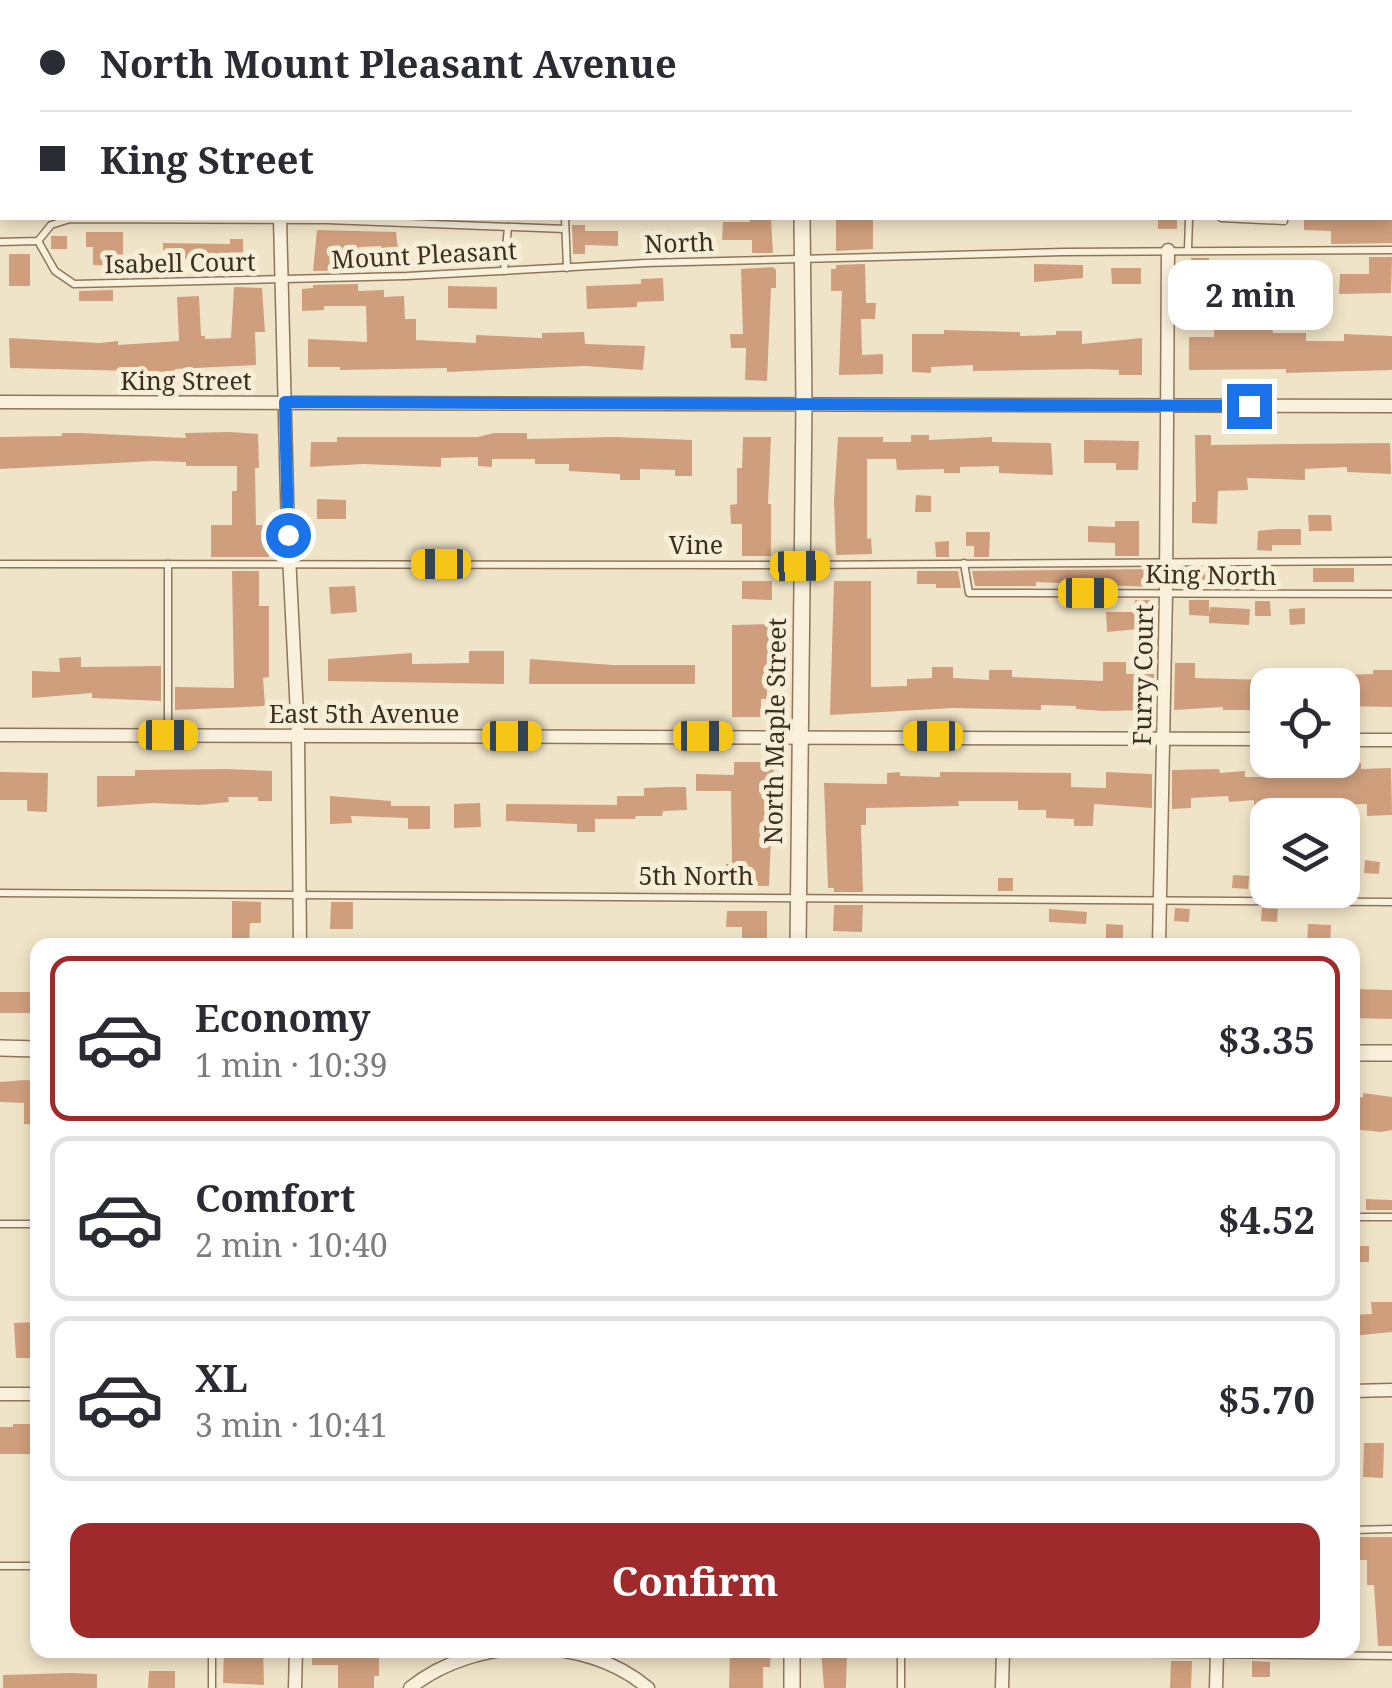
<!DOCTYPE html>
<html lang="en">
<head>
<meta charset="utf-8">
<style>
  body { margin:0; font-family:"Noto Serif",serif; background:#f7f7f7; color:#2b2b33; height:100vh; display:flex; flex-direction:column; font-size:38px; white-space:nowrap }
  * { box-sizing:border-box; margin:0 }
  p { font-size:32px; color:#7c7c81 }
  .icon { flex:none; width:55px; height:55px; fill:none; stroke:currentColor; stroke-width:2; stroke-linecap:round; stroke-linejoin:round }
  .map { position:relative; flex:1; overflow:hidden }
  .details { position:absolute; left:30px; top:938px; width:1330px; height:720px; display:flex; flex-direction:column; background:#fff; border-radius:20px; box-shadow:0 5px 15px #0003 }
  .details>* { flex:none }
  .guide { position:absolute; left:0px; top:0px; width:1392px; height:220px; box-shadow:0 5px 15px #0003; display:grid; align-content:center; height:220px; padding:0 40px; background:#fff }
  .tools { position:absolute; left:1250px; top:668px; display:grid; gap:20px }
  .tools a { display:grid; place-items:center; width:110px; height:110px; border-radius:20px; background:#fff; box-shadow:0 5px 15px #0003; font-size:50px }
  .end { position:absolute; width:45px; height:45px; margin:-22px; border:12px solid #1a73e8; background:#fff; box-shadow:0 0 0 5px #fff }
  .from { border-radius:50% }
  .bubble { position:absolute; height:70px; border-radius:20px; background:#fff; box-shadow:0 5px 15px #0003; font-size:32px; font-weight:700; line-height:70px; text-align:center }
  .car { position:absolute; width:30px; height:60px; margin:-30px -15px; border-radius:12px; box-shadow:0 0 8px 2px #0007; background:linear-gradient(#f5c518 24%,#345 0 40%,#f5c518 0 76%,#345 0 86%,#f5c518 0) }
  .guide b { display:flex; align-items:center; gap:35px; height:95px; font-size:38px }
  .guide b+b { border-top:2px solid #e1e1e2 }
  .guide i { width:25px; height:25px; background:#2b2b33 }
  ul { padding:18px 0 0; list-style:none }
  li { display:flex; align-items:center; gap:30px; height:165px; margin:0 20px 15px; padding:0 20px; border:5px solid #e1e1e2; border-radius:20px }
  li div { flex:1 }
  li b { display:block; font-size:38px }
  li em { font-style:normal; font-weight:700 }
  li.on { border-color:#9e2a2b }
  li>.icon { width:90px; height:90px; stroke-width:1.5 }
  .button { display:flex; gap:20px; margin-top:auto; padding:20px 40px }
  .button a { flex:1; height:115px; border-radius:20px; background:#9e2a2b; color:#fff; font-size:40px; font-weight:700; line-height:115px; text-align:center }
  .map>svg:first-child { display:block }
  .building { fill:#cf9f7d }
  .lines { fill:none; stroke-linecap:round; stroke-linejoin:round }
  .service-casing { stroke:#8d765c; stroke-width:9 }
  .minor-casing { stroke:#8d765c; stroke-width:15 }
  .tertiary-casing { stroke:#8d765c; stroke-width:18 }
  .service { stroke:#faf1dc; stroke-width:6 }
  .minor { stroke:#faf1dc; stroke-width:12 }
  .tertiary { stroke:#faf1dc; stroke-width:15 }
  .route { stroke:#1a73e8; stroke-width:12 }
  .labels { text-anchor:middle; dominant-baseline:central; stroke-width:10; stroke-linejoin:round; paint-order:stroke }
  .street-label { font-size:25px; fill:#3d2e20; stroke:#f7eed8 }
</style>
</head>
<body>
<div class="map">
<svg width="1392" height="1688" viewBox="0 0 1392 1688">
  <rect width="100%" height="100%" fill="#f0e4c8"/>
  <g class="building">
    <path d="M750,218H771L773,253H752V240H722L723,222H750Z"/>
    <path d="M836,218H873V249L836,251Z"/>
    <rect x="1158" y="218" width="19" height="11"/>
    <path d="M1304,218H1392V243L1331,244V231L1304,230Z"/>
    <path d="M572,225H585V231H618V246L585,245V254H573Z"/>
    <path d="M317,230L396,232L400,267L382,268L381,246L359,247L358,270L313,271Z"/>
    <path d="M86,232H123V266L93,265V247H86Z"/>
    <rect x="51" y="236" width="16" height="13"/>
    <path d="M230,239H243V260L163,259V243L230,244Z"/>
    <rect x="9" y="254" width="21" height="32"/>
    <path d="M1369,257H1392L1391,293L1339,294L1340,274H1369Z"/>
    <path d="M1191,258H1209L1210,294L1192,295Z"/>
    <path d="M1305,261L1306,277H1289V262Z"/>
    <path d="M865,264L866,303H876L875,319H861L862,355L883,354V374L839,375L842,291H831V269H836V265Z"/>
    <path d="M1034,264L1083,265V278L1034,282Z"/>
    <path d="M773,267L776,270V288H771L767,381L745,380L746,348H731L730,334H743L741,269Z"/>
    <path d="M1111,268H1141V284H1112Z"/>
    <rect x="1242" y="268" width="34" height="22"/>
    <path d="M663,278L664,301L637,302V307L587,309L586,286L641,284V279Z"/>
    <path d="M358,284V291L384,290V297L404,296L405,319H416V340L476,343V335L542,338V333L584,332L585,344L645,346L643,370L585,366L447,372V368L340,370V367H308V339L367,342L366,306H324V310L302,311V289L313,288V285Z"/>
    <path d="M448,286L497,287V309L448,308Z"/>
    <path d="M234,287L262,288L265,332H255L256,365L175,369V372L10,368L9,338L100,343L118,341V345L179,341L177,297L199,296L201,336H205V339L231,338Z"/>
    <path d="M113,290V301H79V291Z"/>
    <path d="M1214,311H1233V328L1272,327L1273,333H1306V341H1344V334L1392,336V370L1286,373V369L1189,370V337H1214Z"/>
    <path d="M944,330L1020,332V336L1056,335V331H1082V344L1142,338V375H1119V370L1091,369L973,371V365L931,367V373L912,372V334H944Z"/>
    <path d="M229,432L258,434L259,468H255L256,525H269V557H211V525H232V491H237V466H186V462L154,461L0,469V437L62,436V433H81L186,438L185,433Z"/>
    <path d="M494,433H527V439L614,437L692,440V476H675V470L640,469V480H620V474L569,471V464H535V459H492V467L478,466V457L441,458V467L363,464L310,467L311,442H337V437H478Z"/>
    <path d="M911,435H929V440L992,437V442L1051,443L1053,475L999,473V466L960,467V473H944V469L897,470L896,459H867V539L871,538L872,554L836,555L834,501L838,437H883V442H911Z"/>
    <path d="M1195,435H1211V445L1390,443L1391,474L1347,472V467L1305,469V480L1247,478L1248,490L1218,491L1217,524L1192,523V502H1196Z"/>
    <path d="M743,437H771L768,504H771V556H742V524H731L730,505L737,504V468H742Z"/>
    <path d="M1084,440L1139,441L1138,470H1116V463H1084Z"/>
    <path d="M916,495L931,496V512H915Z"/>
    <path d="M317,499L346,500V519H317Z"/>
    <path d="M1308,515H1331L1332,531H1309Z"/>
    <path d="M1115,521H1139V556H1115V543L1088,542V526L1115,527Z"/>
    <path d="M1278,529H1301V545H1272V551L1257,550L1258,531Z"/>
    <path d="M966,532H990L989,557H974V546H966Z"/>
    <path d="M949,541V557H936L935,542Z"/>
    <rect x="1313" y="568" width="41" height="14"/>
    <path d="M1156,569V584L1150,587L1036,582V586H975L972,571Z"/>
    <path d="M1176,569H1210L1209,587L1176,584Z"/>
    <path d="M232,571H259V606H269V677L263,678L265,706L175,710V687L234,688Z"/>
    <path d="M917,571H958L961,588H936V584H917Z"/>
    <path d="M742,581H772V600L742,599Z"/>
    <path d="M834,581H871V687L907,686V679L932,678V667H953V678L989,680V670H1012V677L1103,681V662H1126V674H1154V710L1103,711L1076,709V706L1041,705V710L953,708L830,715Z"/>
    <path d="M355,586L357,612L331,614L329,587Z"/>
    <path d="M1135,600H1150L1149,628L1107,632L1106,612H1134Z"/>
    <path d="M1189,600H1209V614L1210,607L1250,609L1249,625L1209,623V616L1189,615Z"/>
    <path d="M1255,601H1270L1271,616H1255Z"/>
    <path d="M1305,608V624L1290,625L1289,609Z"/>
    <path d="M769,624L770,669H767V699H761V717H732V625Z"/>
    <path d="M469,651H504V684L328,681V659L412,653V664L469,663Z"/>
    <path d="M81,657V667L161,666V701L92,698V693L32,698V671L60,672L59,658Z"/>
    <path d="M530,659L612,665H695V684H529Z"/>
    <path d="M1175,663H1195V678L1268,680V710H1223V707L1174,710Z"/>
    <path d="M1373,670H1392V707L1342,706V675L1373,674Z"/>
    <path d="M734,762H774L769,886L725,885L726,864H732L731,791H696V774L734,775Z"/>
    <path d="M1341,763H1361V769L1391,768L1392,815L1367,816V804L1334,805V815L1280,811V815H1268V821L1254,820V800L1229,802L1228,796L1191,798V808L1172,809V770L1219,769L1220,773L1245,771V777H1291V774L1341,773Z"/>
    <path d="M227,769L272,771V801H258V797H228L229,802L199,805L153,803L97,807V776H135V770Z"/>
    <path d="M0,772L48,773L47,812L27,811V800H0Z"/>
    <path d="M900,772V776L940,777V772L1071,773V787L1106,788V772L1152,774V808L1094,804L1093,826H1074V819L1046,818V810H1018V801H958L959,806L866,808V825H861L863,892H834V888H828L824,783L887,784V773Z"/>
    <path d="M670,787H686L687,810L663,811L662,816H636L635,819H595V832H577V824L506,821V804L617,805V796H644V788Z"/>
    <path d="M330,796L391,801V806H430V829H408V818L351,816L352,823L330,824Z"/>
    <path d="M480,803L481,827L454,828V804Z"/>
    <path d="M1365,860L1380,862L1379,874L1364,873Z"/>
    <path d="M1233,875L1249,876L1248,889L1232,888Z"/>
    <rect x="998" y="878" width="15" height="13"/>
    <path d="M232,901L261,902V923H250L249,945H232Z"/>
    <path d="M331,902H353V929H330Z"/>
    <path d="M834,905H863L862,932L833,931Z"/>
    <path d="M1175,908L1190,909L1189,922L1174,921Z"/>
    <path d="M1262,908L1278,909L1277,922L1261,921Z"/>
    <path d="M1049,909L1087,912L1086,924L1049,922Z"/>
    <path d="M727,911H767V945H742V927H726Z"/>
    <path d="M1106,924L1123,925V940L1106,939Z"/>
    <path d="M1308,924L1331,925L1330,945H1307Z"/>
    <path d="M1352,989L1392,990V1019L1352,1018Z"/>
    <rect x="0" y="992" width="38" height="21"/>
    <path d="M25,1080L38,1081V1125L24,1124V1103L0,1102V1082Z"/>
    <path d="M1363,1093L1392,1097V1130L1381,1132L1352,1129V1097H1363Z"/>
    <path d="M1366,1199L1392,1200V1210H1366Z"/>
    <rect x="1352" y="1246" width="17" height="16"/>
    <path d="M1371,1302H1392V1332L1352,1336V1315L1372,1314Z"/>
    <path d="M38,1322V1358H16L14,1323Z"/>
    <path d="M13,1424H37V1454H0V1427H13Z"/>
    <path d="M1364,1443H1384L1383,1478L1363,1477Z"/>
    <path d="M1358,1537H1392V1646H1378L1374,1585H1367V1560H1358Z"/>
    <path d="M224,1650H263L264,1685L223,1683Z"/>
    <path d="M341,1650H379V1676H374V1688H338V1665H312V1654L341,1653Z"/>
    <path d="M730,1650H771L770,1667H763V1688H729Z"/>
    <path d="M821,1650H847L846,1688H824Z"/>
    <path d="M1171,1661H1192L1191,1688H1170Z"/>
    <path d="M1252,1661L1270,1662V1677H1252Z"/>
    <path d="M149,1671H175V1688H148Z"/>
    <path d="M70,1673L97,1674V1688H3V1675Z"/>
  </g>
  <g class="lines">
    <defs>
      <g id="service">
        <path d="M557,0V2"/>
        <path d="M1189,2V0"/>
        <path d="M565,218L567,268"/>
        <path d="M1221,218L1284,221V218"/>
        <path d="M38,241L55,271L74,284L407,276L646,263L1063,252L1392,250"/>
        <path d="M0,242L38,241L51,225L70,219L327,220L565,229"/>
        <path d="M1188,250L1189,218"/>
        <path d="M504,271L508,227"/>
        <path d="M964,563L969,593L1392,594"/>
        <path d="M0,564L801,565L1392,561"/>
        <path d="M168,564V734"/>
        <path d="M0,893L1392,902"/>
        <path d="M1352,1217H1392"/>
        <path d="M0,1224H38"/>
        <path d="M1352,1530L1392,1529"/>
        <path d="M0,1566H38"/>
        <path d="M1003,1652L1392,1656"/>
        <path d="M212,1688V1650"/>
        <path d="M901,1688V1650"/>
      </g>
      <g id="minor">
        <path d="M270,0V2"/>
        <path d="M0,82H2"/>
        <path d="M1390,95H1392"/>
        <path d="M280,218L288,535L298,735L300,945"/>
        <path d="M0,402L1392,406"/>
        <path d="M0,735L1268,739"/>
        <path d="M1342,740H1392"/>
        <path d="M1159,945L1166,593L1168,250"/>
        <path d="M1352,1391L1392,1390"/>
        <path d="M0,1394H38"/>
        <path d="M295,1688L296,1650"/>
        <path d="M410,1688C475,1636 584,1634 648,1688"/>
        <path d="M1002,1688L1003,1650"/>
        <path d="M1216,1688L1217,1650"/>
      </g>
      <g id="tertiary">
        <path d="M804,0V2"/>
        <path d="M798,945L804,404L802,218"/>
        <path d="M0,1048L38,1049"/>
        <path d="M1352,1053H1392"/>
        <path d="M792,1688V1650"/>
      </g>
    </defs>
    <use href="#service" class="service-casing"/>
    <use href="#minor" class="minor-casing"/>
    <use href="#tertiary" class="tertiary-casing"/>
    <use href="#service" class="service"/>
    <use href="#minor" class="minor"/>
    <use href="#tertiary" class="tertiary"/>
  </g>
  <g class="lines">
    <path class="route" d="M288,535L285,402L1249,406"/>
  </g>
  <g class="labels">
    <g class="street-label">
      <text transform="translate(679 242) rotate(-2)">North</text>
      <text transform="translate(424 254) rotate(-3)">Mount Pleasant</text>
      <text transform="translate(180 262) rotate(-1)">Isabell Court</text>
      <text x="186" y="380">King Street</text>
      <text x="696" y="544">Vine</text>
      <text transform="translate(1211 574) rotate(1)">King North</text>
      <text transform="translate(1142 675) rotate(-89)">Furry Court</text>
      <text x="364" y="713">East 5th Avenue</text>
      <text transform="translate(774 731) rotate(-89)">North Maple Street</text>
      <text x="696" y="875">5th North</text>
    </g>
  </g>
</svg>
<div class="tools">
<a><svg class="icon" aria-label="locate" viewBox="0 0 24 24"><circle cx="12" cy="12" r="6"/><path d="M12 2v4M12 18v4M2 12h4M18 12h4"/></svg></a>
<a><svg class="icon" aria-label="layers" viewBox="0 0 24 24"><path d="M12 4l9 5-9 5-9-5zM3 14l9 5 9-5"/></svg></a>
</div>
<i class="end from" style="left:288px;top:535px"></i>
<i class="end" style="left:1249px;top:406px"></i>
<div class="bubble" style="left:1168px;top:260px;width:165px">2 min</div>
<i class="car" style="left:441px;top:564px;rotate:270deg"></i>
<i class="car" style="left:800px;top:566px;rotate:89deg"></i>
<i class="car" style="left:1088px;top:593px;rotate:90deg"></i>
<i class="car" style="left:168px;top:735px;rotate:90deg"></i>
<i class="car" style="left:512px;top:736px;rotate:90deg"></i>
<i class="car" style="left:703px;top:736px;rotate:90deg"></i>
<i class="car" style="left:933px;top:736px;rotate:270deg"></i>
<div class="guide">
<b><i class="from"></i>North Mount Pleasant Avenue</b>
<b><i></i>King Street</b>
</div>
<section class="details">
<ul>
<li class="on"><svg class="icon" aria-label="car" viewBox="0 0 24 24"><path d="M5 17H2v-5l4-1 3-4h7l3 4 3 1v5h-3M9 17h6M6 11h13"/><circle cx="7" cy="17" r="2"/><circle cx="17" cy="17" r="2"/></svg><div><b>Economy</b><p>1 min · 10:39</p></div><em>$3.35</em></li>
<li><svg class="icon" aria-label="car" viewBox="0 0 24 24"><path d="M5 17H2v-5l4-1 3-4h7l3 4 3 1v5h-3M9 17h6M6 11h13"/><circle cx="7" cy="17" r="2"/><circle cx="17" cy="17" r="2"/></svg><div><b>Comfort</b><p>2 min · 10:40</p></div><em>$4.52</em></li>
<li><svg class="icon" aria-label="car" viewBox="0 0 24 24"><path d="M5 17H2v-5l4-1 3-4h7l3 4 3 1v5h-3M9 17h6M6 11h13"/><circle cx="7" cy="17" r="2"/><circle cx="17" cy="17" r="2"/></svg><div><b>XL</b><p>3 min · 10:41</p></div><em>$5.70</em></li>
</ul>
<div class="button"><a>Confirm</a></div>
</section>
</div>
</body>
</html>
